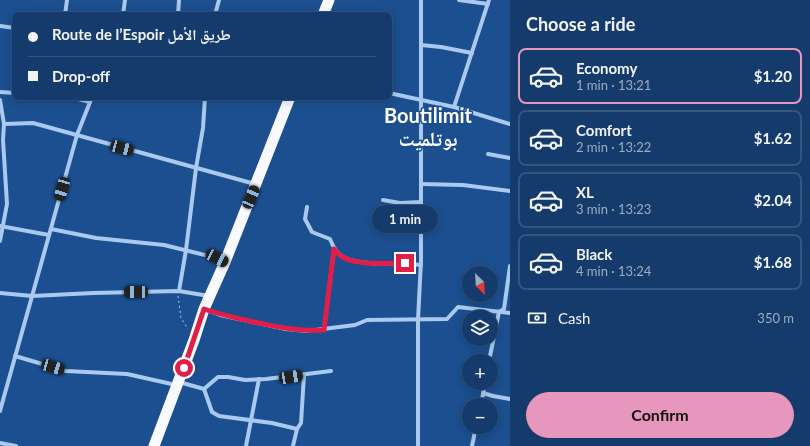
<!DOCTYPE html>
<html lang="en">
<head>
<meta charset="utf-8">
<style>
  body { margin:0; font-family:Lato,"Noto Naskh Arabic",sans-serif; background:#1d4271; color:#f1f3f6; height:100vh; display:flex; flex-direction:column; font-size:15px; white-space:nowrap }
  * { box-sizing:border-box; margin:0 }
  p { font-size:13px; color:#9dadc1 }
  .icon { flex:none; width:22px; height:22px; fill:none; stroke:currentColor; stroke-width:2; stroke-linecap:round; stroke-linejoin:round }
  .map { position:relative; flex:1; overflow:hidden }
  .details { display:flex; flex-direction:column; background:#143b6b; width:300px }
  .details>* { flex:none }
  .top-card { position:absolute; left:12px; top:12px; width:380px; height:88px; border-radius:8px; box-shadow:0 2px 10px #0003,0 0 0 1px #33557e; display:grid; align-content:center; height:88px; padding:0 16px; background:#143b6b }
  .needle { width:26px; rotate:156deg }
  .fabs { position:absolute; left:462px; top:266px; display:grid; gap:8px }
  .fabs a { display:grid; place-items:center; width:36px; height:36px; border-radius:50%; background:#143b6b; box-shadow:0 2px 10px #0003,0 0 0 1px #33557e; font-size:20px }
  .end { position:absolute; width:18px; height:18px; margin:-9px; border:5px solid #e11d48; background:#fff; box-shadow:0 0 0 2px #fff }
  .from { border-radius:50% }
  .bubble { position:absolute; height:28px; border-radius:14px; background:#143b6b; box-shadow:0 2px 10px #0003,0 0 0 1px #33557e; font-size:13px; font-weight:700; line-height:28px; text-align:center }
  .car { position:absolute; width:12px; height:24px; margin:-12px -6px; border-radius:5px; box-shadow:0 0 3px 1px #0007; background:linear-gradient(#222 24%,#8ab4d8 0 40%,#222 0 76%,#8ab4d8 0 86%,#222 0) }
  .top-card b { display:flex; align-items:center; gap:14px; height:38px; font-size:15px }
  .top-card b+b { border-top:1px solid #33557e }
  .top-card i { width:10px; height:10px; background:#f1f3f6 }
  ul { padding:0; list-style:none }
  li { display:flex; align-items:center; gap:12px; height:56px; margin:0 8px 6px; padding:0 8px; border:2px solid #33557e; border-radius:8px }
  li div { flex:1 }
  li b { display:block; font-size:15px }
  li em { font-style:normal; font-weight:700 }
  li.active { border-color:#e797bd }
  li>.icon { width:36px; height:36px; stroke-width:1.5 }
  h2 { padding:0 16px; font-size:18px; line-height:48px }
  .pay { display:flex; align-items:center; gap:10px; height:44px; padding:0 16px; font-size:15px }
  .pay p { margin-inline-start:auto }
  .button { display:flex; gap:8px; margin-top:auto; padding:8px 16px }
  .button a { flex:1; height:46px; border-radius:24px; background:#e797bd; color:#111; font-size:16px; font-weight:700; line-height:46px; text-align:center }
  main { display:flex; flex:1; min-height:0 }
  .map>svg:first-child { display:block }
  .lines { fill:none; stroke-linecap:round; stroke-linejoin:round }
  .path { stroke:#a9c9ee; stroke-width:1; stroke-dasharray:2 3; stroke-linecap:butt }
  .minor { stroke:#a9c9ee; stroke-width:4 }
  .trunk { stroke:#f8faff; stroke-width:11 }
  .route { stroke:#e11d48; stroke-width:5 }
  .labels { text-anchor:middle; dominant-baseline:central; stroke-width:3; stroke-linejoin:round; paint-order:stroke }
  .town-label { font-size:20px; font-weight:bold; fill:#fff; stroke:#1b4f8f }
</style>
</head>
<body>
<main>
<div class="map">
<svg width="510" height="446" viewBox="0 0 510 446">
  <rect width="100%" height="100%" fill="#1b4f8f"/>
  <g class="lines">
    <path class="path" d="M178,296L181,318L188,329"/>
    <g class="minor">
      <path d="M459,0L488,4"/>
      <path d="M215,13L244,15"/>
      <path d="M65,15L67,0"/>
      <path d="M123,15L125,0"/>
      <path d="M178,15L179,0"/>
      <path d="M215,15L219,0"/>
      <path d="M0,26L15,28"/>
      <path d="M421,45L441,47L472,53"/>
      <path d="M0,92L15,93"/>
      <path d="M389,93L454,107L510,124"/>
      <path d="M71,97L90,102"/>
      <path d="M0,100L4,124L3,140L7,204L0,241"/>
      <path d="M454,107L489,0"/>
      <path d="M4,124L33,123L255,184"/>
      <path d="M488,154L510,158"/>
      <path d="M421,184L463,185L510,191"/>
      <path d="M383,200L400,203L421,202"/>
      <path d="M307,207L305,219L312,232L330,239C333,246 336,253 343,257C363,267 398,262 421,265"/>
      <path d="M0,226L49,235"/>
      <path d="M51,229L96,238L164,245L217,258L225,262"/>
      <path d="M179,291L186,250L196,168L203,128L205,97"/>
      <path d="M0,293L32,296L93,293L179,291L209,296"/>
      <path d="M204,309L220,315L286,329L307,331L355,325L367,320L447,319L458,307L510,313"/>
      <path d="M324,330L334,249"/>
      <path d="M15,356L66,371L127,374L176,385"/>
      <path d="M489,361L499,312L504,309L510,266"/>
      <path d="M179,382L204,389"/>
      <path d="M204,389L218,377H228L245,380L266,379L331,371"/>
      <path d="M204,389L212,412L219,416L272,423L297,429"/>
      <path d="M483,393L493,396L510,399"/>
      <path d="M481,405L485,383"/>
      <path d="M0,411L77,135L92,97"/>
      <path d="M0,443L16,446"/>
      <path d="M246,446L259,379"/>
      <path d="M293,446L297,429L301,423L304,375"/>
      <path d="M418,446V320L421,261V0"/>
      <path d="M472,446L476,427"/>
    </g>
    <g class="trunk">
      <path d="M323,15L329,0"/>
      <path d="M154,446L194,340L204,309L225,262L290,97"/>
    </g>
  </g>
  <g class="lines">
    <path class="route" d="M184,368L204,309C221,315 237,318 254,322C280,327 298,332 324,330L334,249C336,251 338,254 341,256C355,266 388,263 405,263"/>
  </g>
  <g class="labels">
    <g class="town-label">
      <text x="428" y="115">Boutilimit<tspan x="428" dy="23">بوتلميت</tspan></text>
    </g>
  </g>
</svg>
<div class="fabs">
<a><svg class="needle" viewBox="-14 -14 28 28"><path d="M0-13l5 13h-10z" fill="#e53935"/><path d="M0 13l5-13h-10z" fill="#9dadc1"/></svg></a>
<a><svg class="icon" aria-label="layers" viewBox="0 0 24 24"><path d="M12 4l9 5-9 5-9-5zM3 14l9 5 9-5"/></svg></a>
<a>+</a>
<a>−</a>
</div>
<i class="end from" style="left:184px;top:368px"></i>
<i class="end" style="left:405px;top:263px"></i>
<div class="bubble" style="left:372px;top:205px;width:66px">1 min</div>
<i class="car" style="left:122px;top:148px;rotate:105deg"></i>
<i class="car" style="left:62px;top:189px;rotate:196deg"></i>
<i class="car" style="left:251px;top:197px;rotate:23deg"></i>
<i class="car" style="left:217px;top:258px;rotate:117deg"></i>
<i class="car" style="left:136px;top:292px;rotate:269deg"></i>
<i class="car" style="left:53px;top:367px;rotate:106deg"></i>
<i class="car" style="left:291px;top:377px;rotate:81deg"></i>
<div class="top-card">
<b><i class="from"></i>Route de l’Espoir طريق الأمل</b>
<b><i></i>Drop-off</b>
</div>
</div>
<section class="details">
<h2>Choose a ride</h2>
<ul>
<li class="active"><svg class="icon" aria-label="car" viewBox="0 0 24 24"><path d="M5 17H2v-5l4-1 3-4h7l3 4 3 1v5h-3M9 17h6M6 11h13"/><circle cx="7" cy="17" r="2"/><circle cx="17" cy="17" r="2"/></svg><div><b>Economy</b><p>1 min · 13:21</p></div><em>$1.20</em></li>
<li><svg class="icon" aria-label="car" viewBox="0 0 24 24"><path d="M5 17H2v-5l4-1 3-4h7l3 4 3 1v5h-3M9 17h6M6 11h13"/><circle cx="7" cy="17" r="2"/><circle cx="17" cy="17" r="2"/></svg><div><b>Comfort</b><p>2 min · 13:22</p></div><em>$1.62</em></li>
<li><svg class="icon" aria-label="car" viewBox="0 0 24 24"><path d="M5 17H2v-5l4-1 3-4h7l3 4 3 1v5h-3M9 17h6M6 11h13"/><circle cx="7" cy="17" r="2"/><circle cx="17" cy="17" r="2"/></svg><div><b>XL</b><p>3 min · 13:23</p></div><em>$2.04</em></li>
<li><svg class="icon" aria-label="car" viewBox="0 0 24 24"><path d="M5 17H2v-5l4-1 3-4h7l3 4 3 1v5h-3M9 17h6M6 11h13"/><circle cx="7" cy="17" r="2"/><circle cx="17" cy="17" r="2"/></svg><div><b>Black</b><p>4 min · 13:24</p></div><em>$1.68</em></li>
</ul>
<div class="pay"><svg class="icon" aria-label="cash" viewBox="0 0 24 24"><path d="M3 7h18v10H3z"/><circle cx="12" cy="12" r="2"/></svg>Cash<p>350 m</p></div>
<div class="button"><a>Confirm</a></div>
</section>
</main>
</body>
</html>
